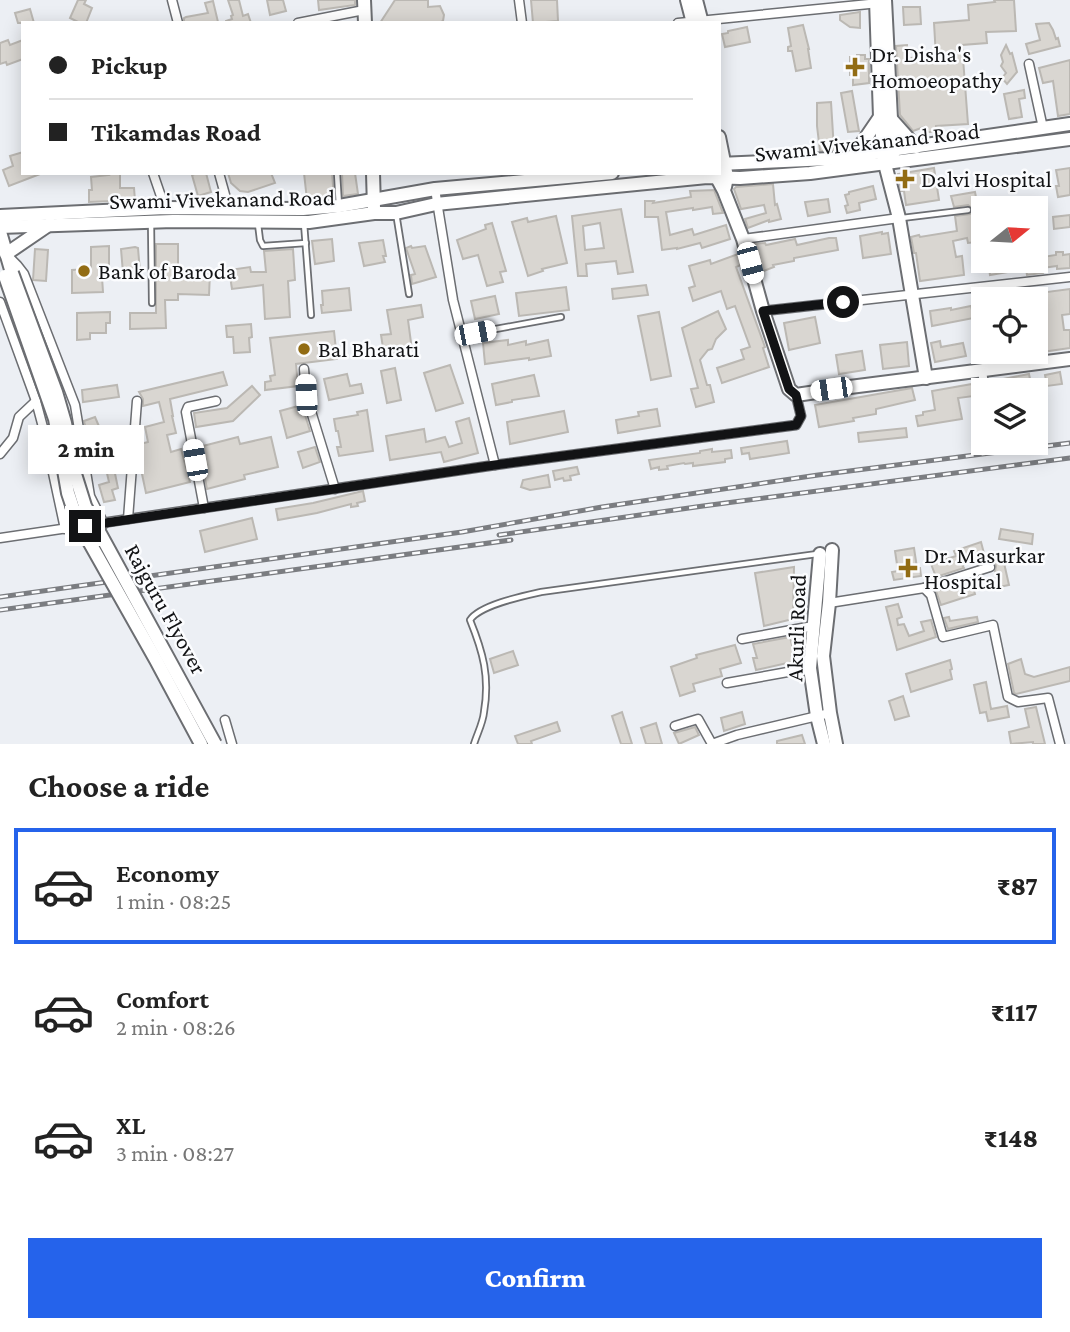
<!DOCTYPE html>
<html lang="en">
<head>
<meta charset="utf-8">
<style>
  body { margin:0; font-family:"Crimson Pro",serif; background:#f6f6f6; color:#222; height:100vh; display:flex; flex-direction:column; font-size:26px; white-space:nowrap }
  * { box-sizing:border-box; margin:0 }
  p { font-size:23px; color:#767676 }
  .icon { flex:none; width:38px; height:38px; fill:none; stroke:currentColor; stroke-width:2; stroke-linecap:round; stroke-linejoin:round }
  .map { position:relative; height:744px; overflow:hidden }
  .drawer { display:flex; flex-direction:column; background:#fff; flex:1 }
  .drawer>* { flex:none }
  .banner { position:absolute; left:21px; top:21px; width:700px; height:154px; border-radius:0px; box-shadow:0 4px 18px #0003; display:grid; align-content:center; height:154px; padding:0 28px; background:#fff }
  .needle { width:46px; rotate:72deg }
  .buttons { position:absolute; left:971px; top:196px; display:grid; gap:14px }
  .buttons a { display:grid; place-items:center; width:77px; height:77px; border-radius:0px; background:#fff; box-shadow:0 4px 18px #0003; font-size:35px }
  .end { position:absolute; width:32px; height:32px; margin:-16px; border:9px solid #121315; background:#fff; box-shadow:0 0 0 4px #fff }
  .from { border-radius:50% }
  .bubble { position:absolute; height:49px; border-radius:0px; background:#fff; box-shadow:0 4px 18px #0003; font-size:23px; font-weight:800; line-height:49px; text-align:center }
  .car { position:absolute; width:21px; height:42px; margin:-21px -10px; border-radius:9px; box-shadow:0 0 5px 2px #0007; background:linear-gradient(#fff 24%,#345 0 40%,#fff 0 76%,#345 0 86%,#fff 0) }
  .banner b { display:flex; align-items:center; gap:24px; height:66px; font-size:26px }
  .banner b+b { border-top:2px solid #e0e0e0 }
  .banner i { width:18px; height:18px; background:#222 }
  ul { padding:0; list-style:none }
  li { display:flex; align-items:center; gap:21px; height:116px; margin:0 14px 10px; padding:0 14px; border:4px solid transparent; border-radius:0px }
  li div { flex:1 }
  li b { display:block; font-size:26px }
  li em { font-style:normal; font-weight:800 }
  li.active { border-color:#2563eb }
  li>.icon { width:63px; height:63px; stroke-width:1.5 }
  h2 { padding:0 28px; font-size:32px; line-height:84px }
  .action { display:flex; gap:14px; margin-top:auto; padding:14px 28px }
  .action a { flex:1; height:80px; border-radius:0px; background:#2563eb; color:#fff; font-size:28px; font-weight:800; line-height:80px; text-align:center }
  .map>svg:first-child { display:block }
  .building { fill:#d9d6d1; stroke:#bbb8b3; stroke-width:2; fill-rule:evenodd }
  .lines { fill:none; stroke-linecap:round; stroke-linejoin:round }
  .lane-casing { stroke:#6c6e72; stroke-width:8 }
  .street-casing { stroke:#6c6e72; stroke-width:11 }
  .secondary-casing { stroke:#6c6e72; stroke-width:16 }
  .primary-casing { stroke:#6c6e72; stroke-width:16 }
  .lane { stroke:#fff; stroke-width:4.5 }
  .street { stroke:#fff; stroke-width:8 }
  .secondary { stroke:#fff; stroke-width:12 }
  .primary { stroke:#fff; stroke-width:12 }
  .rail-casing { stroke:#7b7d81; stroke-width:5 }
  .rail { stroke:#fbfcfe; stroke-width:2.5; stroke-dasharray:8; stroke-linecap:butt }
  .secondary-bridge-casing { stroke:#6c6e72; stroke-width:16; stroke-linecap:butt }
  .secondary-bridge { stroke:#fff; stroke-width:12 }
  .route { stroke:#121315; stroke-width:9 }
  .poi-dot { fill:#926c14; stroke:#fbfcfe; stroke-width:2.5 }
  .labels { text-anchor:middle; dominant-baseline:central; stroke-width:5; stroke-linejoin:round; paint-order:stroke }
  .poi-label { font-size:23px; fill:#121315; stroke:#fbfcfe; text-anchor:start }
  .street-label { font-size:23px; fill:#121315; stroke:#fbfcfe }
</style>
</head>
<body>
<div class="map">
<svg width="1070" height="744" viewBox="0 0 1070 744">
  <rect width="100%" height="100%" fill="#eceff4"/>
  <g class="building">
    <path d="M78,0H86L84,4L92,8L86,23H80L70,18Z"/>
    <path d="M228,0H239L243,16L248,14L251,23H226V21L232,19L231,16L233,15Z"/>
    <path d="M267,0H283L286,11L270,15Z"/>
    <path d="M318,0H355V5L319,10Z"/>
    <path d="M395,0H428V7L440,6L444,15L443,21L439,23H380Z"/>
    <path d="M531,0H557L558,21L533,23Z"/>
    <path d="M994,0H1014L1016,31L986,32L987,43L962,45L968,124L936,126V132H924V127L913,131L900,115L896,46L907,45L908,58L936,57L934,23L969,20L968,5L995,2Z"/>
    <path d="M213,1L218,22L184,23V18L186,17L208,13L205,3Z"/>
    <path d="M903,7H920L921,24L904,25Z"/>
    <path d="M30,9L34,23H18L15,13Z"/>
    <path d="M860,12V28L850,27L840,20V15Z"/>
    <path d="M1049,23L1053,30L1056,39L1058,38L1060,46L1029,54L1026,44L1040,40L1036,24Z"/>
    <path d="M803,25L809,49H808L811,68L796,71L792,51H788V47L791,46L788,28Z"/>
    <path d="M747,27L750,42L725,47L722,34L728,33V31Z"/>
    <path d="M8,40L10,45L23,40V59L7,65L6,62L0,64V43Z"/>
    <path d="M1006,45L1010,54L1012,53L1017,72L1007,84L1002,78L1006,73L1001,66L1003,62L1001,55Z"/>
    <path d="M857,55H865V59H869V83L853,85V75H850V57H857Z"/>
    <path d="M1070,60V114L1058,116L1053,81L1043,83L1039,68Z"/>
    <path d="M1024,90L1025,98L1019,99L1022,117L1009,119L1004,94Z"/>
    <path d="M852,91L859,131L848,132L841,93Z"/>
    <path d="M831,102L834,150L820,151L817,126V103Z"/>
    <path d="M23,152V173L40,174L9,186L3,170L13,166L10,156Z"/>
    <path d="M934,168L939,200L906,205L904,191H901L898,174Z"/>
    <path d="M1070,168V195L1058,197L1056,186H1059L1056,170Z"/>
    <path d="M108,173H120V188H134L135,200L89,202V190H92L91,177L109,175Z"/>
    <path d="M197,173H206L211,192L198,196L192,175Z"/>
    <path d="M228,173H271L275,183L248,192L240,191L231,183Z"/>
    <path d="M304,173H332L334,198L307,200Z"/>
    <path d="M342,173H355L358,194L343,196Z"/>
    <path d="M773,184L775,205L777,204L781,219L769,222V220L748,228L745,219L766,213L764,205L741,209L734,189L736,187Z"/>
    <path d="M873,186L876,199L859,203L860,210L847,213L845,206L848,205L845,195L849,194V192Z"/>
    <path d="M714,190L723,213L713,214L712,207L693,210V208L666,212L670,235L692,229L694,235L726,225L730,239L702,248L700,243L677,249V248L662,250L658,217H645V201H654L653,203L691,197L690,191Z"/>
    <path d="M975,192L979,213H984V241L968,243L967,238L953,241L956,257L962,256L964,275L920,281L916,253H914L911,237L919,235L920,237L957,231L955,216L970,214L973,209L968,205L954,207L951,196Z"/>
    <path d="M828,199L830,212L808,216L805,202Z"/>
    <path d="M621,209L633,272L618,274L616,261L586,264L587,276H578L572,216ZM600,223L604,248L585,250L583,226Z"/>
    <path d="M1070,215V227L1054,229L1053,217Z"/>
    <path d="M556,216L567,263L542,269L543,271L528,276L512,222L527,218L528,222Z"/>
    <path d="M492,223L506,271L500,272L503,282L487,286L478,255L463,259L457,240L486,229L485,225Z"/>
    <path d="M882,232V234L888,233L891,254L863,258L860,236Z"/>
    <path d="M829,238H836L838,250L794,258V261L773,265L774,267L761,272L754,244L765,243L766,245L795,239L797,245Z"/>
    <path d="M332,239L334,261L315,264L312,241Z"/>
    <path d="M383,240L386,256H383L385,262L364,266L359,243Z"/>
    <path d="M156,244H178V273H210L209,295L178,294V300H165L166,328L130,329V313H156Z"/>
    <path d="M109,246V277H102L103,292L72,293V270L91,269V247Z"/>
    <path d="M411,246L412,248L425,246L436,277L412,284L411,275L415,274L406,248Z"/>
    <path d="M135,247L138,248L140,272L123,273L121,249Z"/>
    <path d="M35,249L48,250L46,281L33,280Z"/>
    <path d="M293,249L295,280L288,281L290,317L265,319L263,285L232,289L229,270L250,267L251,272H266L264,251Z"/>
    <path d="M1056,252H1063V255L1070,254V268L1057,269V266L1042,268L1043,273L1027,275L1026,269L990,275L988,261H1011V262L1036,261V258L1056,255Z"/>
    <path d="M738,254L741,265L736,267L765,347L763,348L769,367L722,383L717,368L744,359L741,350L750,347L735,306L727,309L721,291L693,301L689,288L695,286L689,266L710,260L711,264Z"/>
    <path d="M646,285L648,295L613,299L612,289Z"/>
    <path d="M566,287L569,310L519,316L516,293Z"/>
    <path d="M349,288L351,310L322,313L321,305H323L322,291Z"/>
    <path d="M1070,289V314L1062,315L1064,330H1070V348L1042,352L1039,332L1044,331L1039,293Z"/>
    <path d="M495,296L499,314L475,319L471,301Z"/>
    <path d="M421,305L423,317L408,320L412,350L384,354L381,335L391,334L387,310Z"/>
    <path d="M971,306L972,310L984,309V316L932,326L930,311L951,308V310Z"/>
    <path d="M718,311L726,329L716,339L712,349L708,350L700,360L707,385H710L714,402L696,407L691,389L698,388L682,328Z"/>
    <path d="M110,312V323H106V333H90V339L77,340V313Z"/>
    <path d="M659,312L671,376L651,380L638,316Z"/>
    <path d="M815,317L820,343L789,350L784,323Z"/>
    <path d="M251,324L252,337L249,338L250,352L234,353L233,337H227L226,326Z"/>
    <path d="M334,331L337,359L296,364L298,386L265,390V382L271,381L270,376L275,375L270,338Z"/>
    <path d="M508,340V345L526,341V345L548,340L551,356L529,360V358L485,364L483,343Z"/>
    <path d="M940,341L941,347L963,343L966,356L935,362L931,343Z"/>
    <path d="M907,342L909,366L883,369L880,345Z"/>
    <path d="M862,351L865,370L839,374L836,355Z"/>
    <path d="M450,365L463,403L436,411L424,373Z"/>
    <path d="M395,368L401,400L387,403L381,371Z"/>
    <path d="M223,372L227,385L170,399L173,416H172L176,433L167,435L171,452L181,449L190,482L146,493L139,460L142,459L140,451V444L148,442L145,427L164,422L159,402L143,406V399L139,392Z"/>
    <path d="M1060,372L1062,384L1047,386L1045,375Z"/>
    <path d="M347,374L350,386L361,384L363,393L329,400L324,379Z"/>
    <path d="M1029,374L1031,384L1000,389L998,380Z"/>
    <path d="M534,375L539,396L512,400V402L496,405L492,384Z"/>
    <path d="M972,384L974,396L958,398L962,419L918,426L916,416L923,415V412L935,410L932,391Z"/>
    <path d="M117,385L119,397L83,402L82,390Z"/>
    <path d="M252,386L260,395L233,421L196,427L194,413L227,408Z"/>
    <path d="M912,388L915,400L876,409V414L853,418L854,421L819,427L815,405Z"/>
    <path d="M302,405L310,431L287,438L280,411Z"/>
    <path d="M657,409L660,426L618,433L616,420L639,416L638,412Z"/>
    <path d="M367,410L373,451L339,456L337,447H341L338,431H336L334,419L358,415L357,412Z"/>
    <path d="M564,411L568,432L510,444L507,422Z"/>
    <path d="M95,417L104,438L93,441L91,437L88,438L84,421Z"/>
    <path d="M469,418L478,453L444,462L441,452L390,460L386,436L424,429L426,442L445,437L449,447L462,443L456,422Z"/>
    <path d="M906,428L907,437L859,442L858,433Z"/>
    <path d="M238,437L240,444L271,437L278,467L244,475L245,479L207,489L199,447Z"/>
    <path d="M787,441L789,453L750,459L749,453L742,454L741,448Z"/>
    <path d="M315,447L320,462L303,468L298,452Z"/>
    <path d="M712,449V452L731,450L732,458L725,459V462L693,466V463L685,464L684,463L667,466L668,469L659,470V467L651,469L649,460L700,453V451Z"/>
    <path d="M111,454L118,488L112,490L115,500L104,502L99,485L109,482L106,469L93,472L91,459Z"/>
    <path d="M577,467L579,474L570,476L571,480L564,481L563,478L555,480L553,471Z"/>
    <path d="M548,475L550,487L530,490L521,487L523,480Z"/>
    <path d="M363,491L365,501L357,503L358,506L351,507V504L317,513L278,520L276,509L313,503Z"/>
    <path d="M252,518L257,539L205,552L200,531Z"/>
    <path d="M1001,529L1033,534L1032,544L999,539Z"/>
    <path d="M981,542L985,557L962,565L964,568L936,577L931,564L956,556L954,551Z"/>
    <path d="M914,548L917,568H920L921,576L894,580L892,572L898,571L895,551Z"/>
    <path d="M1002,554L1009,585L999,587L995,571L996,566L992,556Z"/>
    <path d="M794,567L793,619L764,626L755,573Z"/>
    <path d="M971,580L975,594L941,605L936,591Z"/>
    <path d="M898,604L902,617L897,619L898,625L904,624L909,636L924,631L921,622L931,620L936,637L897,650L886,607Z"/>
    <path d="M949,617L950,621L977,617L978,622L948,629L944,618Z"/>
    <path d="M790,637L796,661L756,670L753,658H757L753,644Z"/>
    <path d="M735,645L741,663L720,669L722,676L693,684L695,691L680,696L671,667L697,658L696,655Z"/>
    <path d="M513,651L518,665L494,673L490,659Z"/>
    <path d="M1021,659L1025,674L1034,677L1070,667V681L1016,694L1014,693L1008,664Z"/>
    <path d="M950,660L952,669L950,670L952,679L911,692L906,674Z"/>
    <path d="M986,682L991,709L1007,706L1009,717L988,721L986,712L980,713L974,685Z"/>
    <path d="M903,696L909,716L895,720L889,701Z"/>
    <path d="M1036,707L1045,744H1033V742L1011,744L1009,732L1029,727L1025,709Z"/>
    <path d="M622,712L632,744H621L612,716Z"/>
    <path d="M742,712L745,724L724,731L721,718Z"/>
    <path d="M557,722L560,731L531,741L532,744H518L515,736Z"/>
    <path d="M656,723L662,744H646L641,728Z"/>
    <path d="M695,727L699,735L679,744L674,733Z"/>
    <path d="M802,735L805,744H777V741Z"/>
  </g>
  <g class="lines">
    <defs>
      <g id="lane">
        <path d="M337,173L339,206"/>
        <path d="M396,213L409,294"/>
        <path d="M902,218L968,210"/>
        <path d="M151,222L152,303"/>
        <path d="M304,223L311,315"/>
        <path d="M258,224L260,240L263,246L306,243"/>
        <path d="M463,335L561,317"/>
        <path d="M474,744C477,734 483,723 484,712C490,677 483,652 470,620C480,605 523,596 541,592L817,554"/>
      </g>
      <g id="street">
        <path d="M172,0L178,23"/>
        <path d="M519,0L522,23"/>
        <path d="M298,23L364,10"/>
        <path d="M678,23L879,3"/>
        <path d="M1029,64L1043,128"/>
        <path d="M153,173L165,208"/>
        <path d="M219,173L229,209"/>
        <path d="M435,189L453,300L495,465"/>
        <path d="M743,239L899,218"/>
        <path d="M8,256L17,265L24,274L75,405L90,496L104,524"/>
        <path d="M0,302L36,401L44,431L65,529"/>
        <path d="M763,311L1070,277"/>
        <path d="M304,369L306,395L335,489"/>
        <path d="M982,371L985,390"/>
        <path d="M0,454L13,438L19,417L36,401"/>
        <path d="M204,508L186,412L188,407L216,401"/>
        <path d="M128,519L137,401"/>
        <path d="M0,538L495,465L796,425L801,416L796,395"/>
        <path d="M924,588L990,567"/>
        <path d="M829,603L924,588L931,595L943,637L993,625L1008,697L1018,702L1048,698L1060,744"/>
        <path d="M742,639L813,626"/>
        <path d="M727,683L810,668"/>
        <path d="M225,720L232,744"/>
        <path d="M675,726L698,719L712,744"/>
        <path d="M712,744L737,735L830,713"/>
      </g>
      <g id="secondary">
        <path d="M364,0L365,23"/>
        <path d="M687,0L693,23"/>
        <path d="M696,0L702,23"/>
        <path d="M876,0L880,117L885,164L899,218L926,378"/>
        <path d="M885,0L893,158"/>
        <path d="M892,120L916,147"/>
        <path d="M719,137L727,177L725,187"/>
        <path d="M852,158L880,117"/>
        <path d="M373,173L374,208"/>
        <path d="M717,173V178L724,191L743,239L763,311L789,389L796,395L850,387L1070,359"/>
        <path d="M0,232L12,273"/>
        <path d="M6,254L50,224"/>
        <path d="M832,550L829,603L823,656L830,713L836,744"/>
        <path d="M820,554L810,668L817,716L824,744"/>
      </g>
      <g id="primary">
        <path d="M719,164L852,158L884,151L1070,124"/>
        <path d="M0,216L165,208L303,209L339,206L435,189L612,173"/>
        <path d="M0,227L173,221L309,222L374,213H396L436,204L707,177L740,178L810,173L1070,139"/>
      </g>
    </defs>
    <use href="#lane" class="lane-casing"/>
    <use href="#street" class="street-casing"/>
    <use href="#secondary" class="secondary-casing"/>
    <use href="#primary" class="primary-casing"/>
    <use href="#lane" class="lane"/>
    <use href="#street" class="street"/>
    <use href="#secondary" class="secondary"/>
    <use href="#primary" class="primary"/>
    <defs>
      <g id="rail">
        <path d="M499,535L703,506L1070,458"/>
        <path d="M0,597L462,532L602,507L818,475L1070,443"/>
        <path d="M0,610L511,540"/>
      </g>
    </defs>
    <use href="#rail" class="rail-casing"/>
    <use href="#rail" class="rail"/>
    <defs>
      <g id="secondary-bridge">
        <path d="M12,273L56,392L65,423L75,474L85,506L215,744"/>
        <path d="M5,276L55,419L68,493L77,520L156,660L201,744"/>
      </g>
    </defs>
    <use href="#secondary-bridge" class="secondary-bridge-casing"/>
    <use href="#secondary-bridge" class="secondary-bridge"/>
  </g>
  <g class="lines">
    <path class="route" d="M85,526L495,465L796,425L801,416L796,395L789,389L763,311L843,302"/>
  </g>
  <g class="poi-dot">
    <path d="M851.5 56.5h7v7h7v7h-7v7h-7v-7h-7v-7h7z"/>
    <path d="M901.5 168.5h7v7h7v7h-7v7h-7v-7h-7v-7h7z"/>
    <circle cx="84" cy="271" r="7"/>
    <circle cx="304" cy="349" r="7"/>
    <path d="M904.5 557.5h7v7h7v7h-7v7h-7v-7h-7v-7h7z"/>
  </g>
  <g class="labels">
    <g class="poi-label">
      <text x="871" y="54">Dr. Disha's<tspan x="871" dy="26">Homoeopathy</tspan></text>
      <text x="921" y="179">Dalvi Hospital</text>
      <text x="98" y="271">Bank of Baroda</text>
      <text x="318" y="349">Bal Bharati</text>
      <text x="924" y="555">Dr. Masurkar<tspan x="924" dy="26">Hospital</tspan></text>
    </g>
    <g class="street-label">
      <text transform="translate(867 142) rotate(-6)">Swami Vivekanand Road</text>
      <text transform="translate(222 199) rotate(-1)">Swami Vivekanand Road</text>
      <text transform="translate(166 609) rotate(61)">Rajguru Flyover</text>
      <text transform="translate(796 628) rotate(-88)">Akurli Road</text>
    </g>
  </g>
</svg>
<div class="buttons">
<a><svg class="needle" viewBox="-14 -14 28 28"><path d="M0-13l5 13h-10z" fill="#e53935"/><path d="M0 13l5-13h-10z" fill="#767676"/></svg></a>
<a><svg class="icon" aria-label="locate" viewBox="0 0 24 24"><circle cx="12" cy="12" r="6"/><path d="M12 2v4M12 18v4M2 12h4M18 12h4"/></svg></a>
<a><svg class="icon" aria-label="layers" viewBox="0 0 24 24"><path d="M12 4l9 5-9 5-9-5zM3 14l9 5 9-5"/></svg></a>
</div>
<i class="end from" style="left:843px;top:302px"></i>
<i class="end" style="left:85px;top:526px"></i>
<div class="bubble" style="left:28px;top:425px;width:116px">2 min</div>
<i class="car" style="left:750px;top:263px;rotate:165deg"></i>
<i class="car" style="left:475px;top:333px;rotate:79deg"></i>
<i class="car" style="left:831px;top:389px;rotate:262deg"></i>
<i class="car" style="left:306px;top:395px;rotate:357deg"></i>
<i class="car" style="left:195px;top:460px;rotate:350deg"></i>
<div class="banner">
<b><i class="from"></i>Pickup</b>
<b><i></i>Tikamdas Road</b>
</div>
</div>
<section class="drawer">
<h2>Choose a ride</h2>
<ul>
<li class="active"><svg class="icon" aria-label="car" viewBox="0 0 24 24"><path d="M5 17H2v-5l4-1 3-4h7l3 4 3 1v5h-3M9 17h6M6 11h13"/><circle cx="7" cy="17" r="2"/><circle cx="17" cy="17" r="2"/></svg><div><b>Economy</b><p>1 min · 08:25</p></div><em>₹87</em></li>
<li><svg class="icon" aria-label="car" viewBox="0 0 24 24"><path d="M5 17H2v-5l4-1 3-4h7l3 4 3 1v5h-3M9 17h6M6 11h13"/><circle cx="7" cy="17" r="2"/><circle cx="17" cy="17" r="2"/></svg><div><b>Comfort</b><p>2 min · 08:26</p></div><em>₹117</em></li>
<li><svg class="icon" aria-label="car" viewBox="0 0 24 24"><path d="M5 17H2v-5l4-1 3-4h7l3 4 3 1v5h-3M9 17h6M6 11h13"/><circle cx="7" cy="17" r="2"/><circle cx="17" cy="17" r="2"/></svg><div><b>XL</b><p>3 min · 08:27</p></div><em>₹148</em></li>
</ul>
<div class="action"><a>Confirm</a></div>
</section>
</body>
</html>
